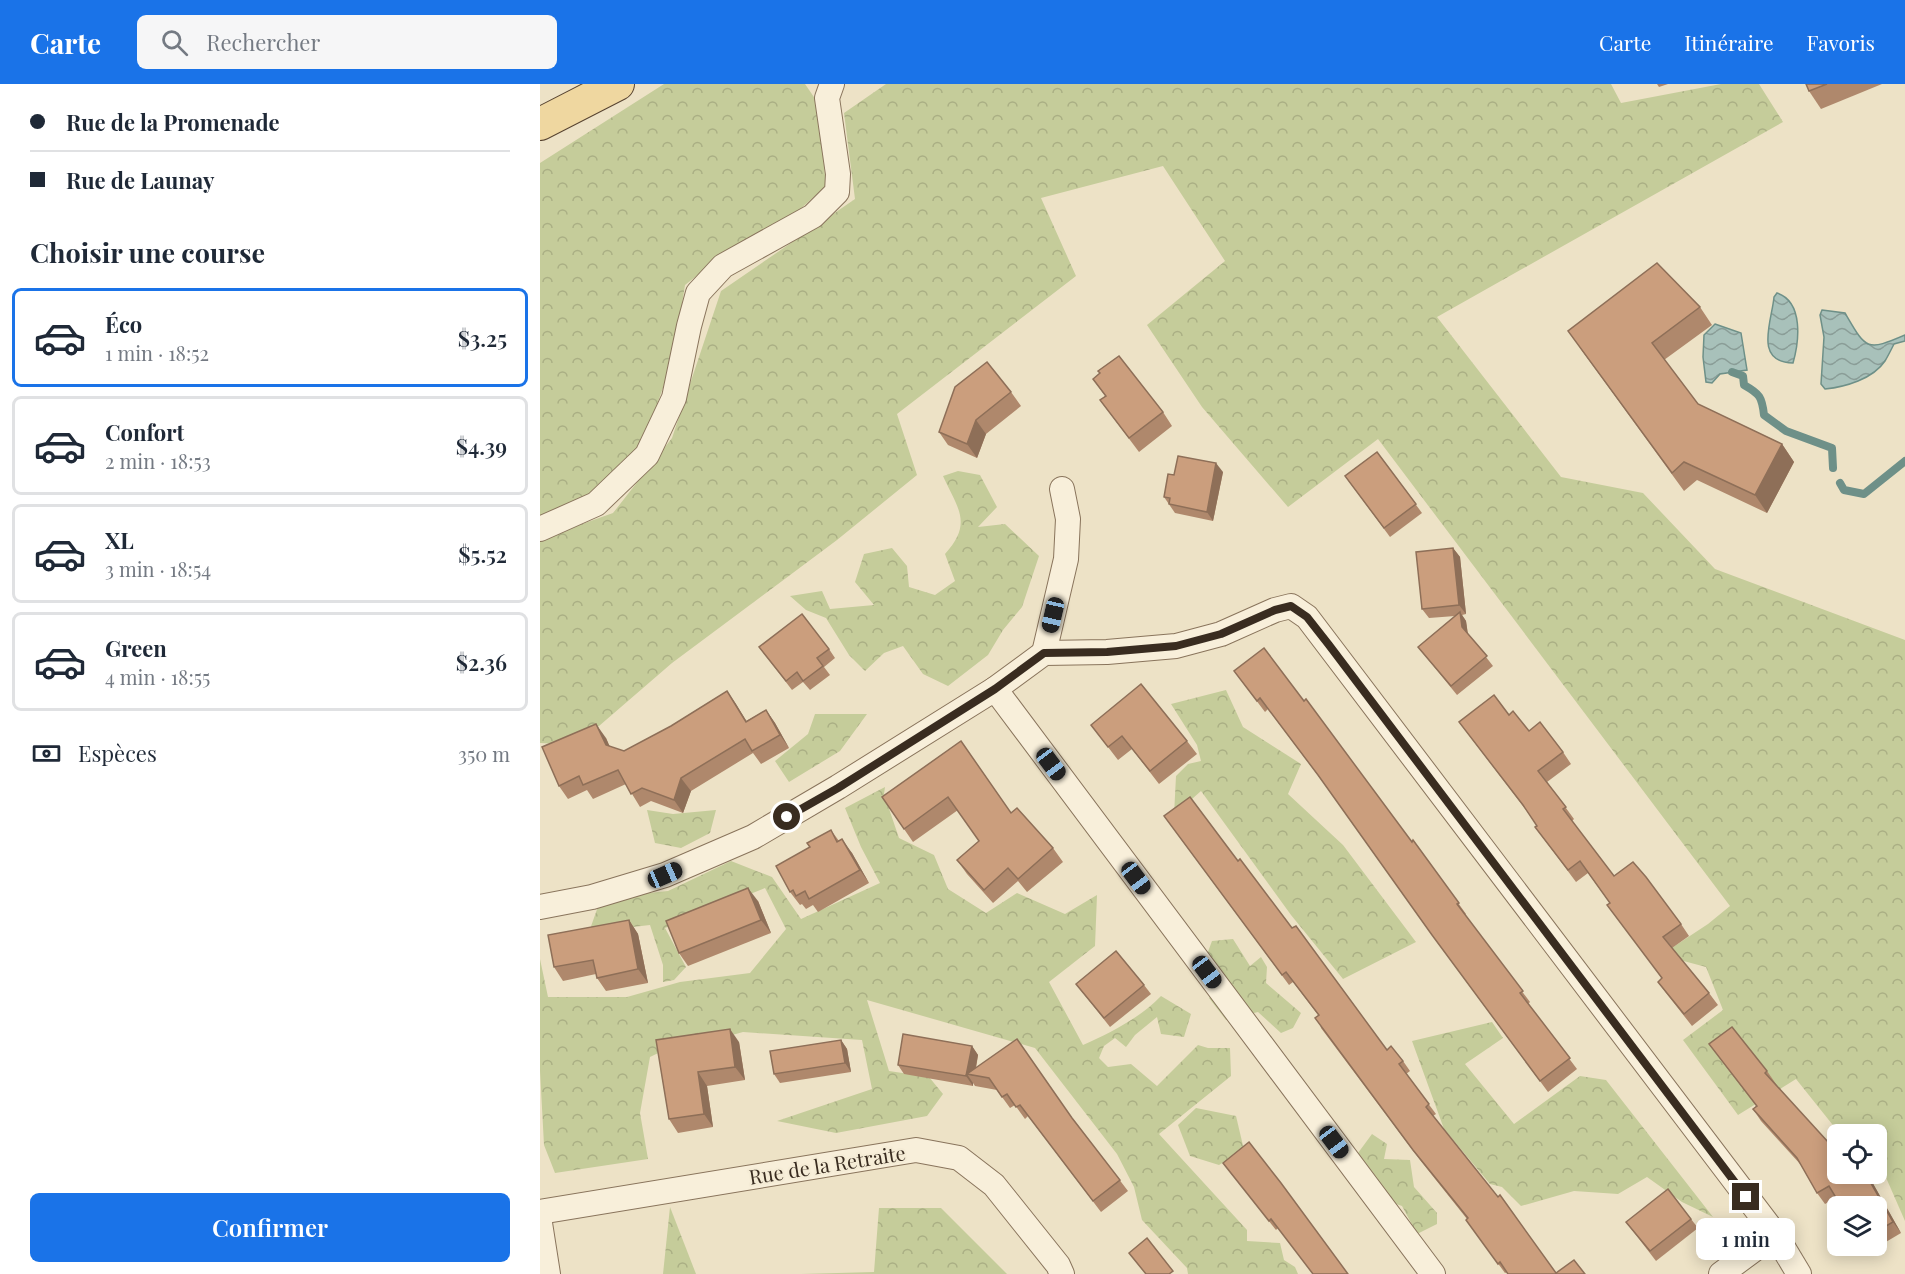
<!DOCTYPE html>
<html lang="fr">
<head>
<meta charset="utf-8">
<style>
  body { margin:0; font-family:"Playfair Display",serif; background:#f6f6f7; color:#1f2937; height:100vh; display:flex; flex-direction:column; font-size:22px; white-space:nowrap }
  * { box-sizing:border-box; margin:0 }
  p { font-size:20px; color:#747a83 }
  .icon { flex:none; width:33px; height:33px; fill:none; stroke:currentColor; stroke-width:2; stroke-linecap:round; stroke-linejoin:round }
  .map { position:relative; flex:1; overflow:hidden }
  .panel { display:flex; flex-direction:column; background:#fff; width:540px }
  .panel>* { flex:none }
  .guide { display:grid; align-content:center; height:132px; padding:0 30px; background:#fff }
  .controls { position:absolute; left:1287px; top:1040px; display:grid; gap:12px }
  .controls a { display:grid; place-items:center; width:60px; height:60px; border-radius:9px; background:#fff; box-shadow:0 3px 15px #0003; font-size:30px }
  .end { position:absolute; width:27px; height:27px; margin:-14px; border:8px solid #392c20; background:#fff; box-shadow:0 0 0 3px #fff }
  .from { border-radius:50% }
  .bubble { position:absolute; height:42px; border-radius:9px; background:#fff; box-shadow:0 3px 15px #0003; font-size:20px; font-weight:600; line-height:42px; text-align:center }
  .car { position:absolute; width:18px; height:36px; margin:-18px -9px; border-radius:8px; box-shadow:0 0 4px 2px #0007; background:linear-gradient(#222 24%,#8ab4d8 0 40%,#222 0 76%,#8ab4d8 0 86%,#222 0) }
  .guide b { display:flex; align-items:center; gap:21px; height:57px; font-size:22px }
  .guide b+b { border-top:2px solid #e0e1e3 }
  .guide i { width:15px; height:15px; background:#1f2937 }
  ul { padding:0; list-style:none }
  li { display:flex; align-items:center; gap:18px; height:99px; margin:0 12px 9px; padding:0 18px; border:3px solid #e0e1e3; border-radius:9px }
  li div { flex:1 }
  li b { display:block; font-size:22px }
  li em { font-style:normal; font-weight:600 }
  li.on { border-color:#1a73e8 }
  li>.icon { width:54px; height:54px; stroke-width:1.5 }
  h2 { padding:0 30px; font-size:27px; line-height:72px }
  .pay { display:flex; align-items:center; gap:15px; height:66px; padding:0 30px; font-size:22px }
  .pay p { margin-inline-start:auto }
  .action { display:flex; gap:12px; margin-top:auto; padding:12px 30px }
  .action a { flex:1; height:69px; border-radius:9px; background:#1a73e8; color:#fff; font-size:24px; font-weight:600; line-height:69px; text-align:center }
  header { display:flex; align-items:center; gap:36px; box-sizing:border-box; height:84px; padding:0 30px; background:#1a73e8; color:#fff }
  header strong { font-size:28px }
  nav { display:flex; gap:33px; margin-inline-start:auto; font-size:21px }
  .search { width:420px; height:54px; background:#f6f6f7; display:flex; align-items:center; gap:15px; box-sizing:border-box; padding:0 21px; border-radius:9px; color:#747a83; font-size:22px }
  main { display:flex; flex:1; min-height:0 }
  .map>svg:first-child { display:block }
  .forest { fill:url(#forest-crowns) }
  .water { fill:url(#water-waves); stroke:#6e9088; stroke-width:1.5 }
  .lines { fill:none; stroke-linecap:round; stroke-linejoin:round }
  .stream { stroke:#6e9088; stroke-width:8 }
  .minor-casing { stroke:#89745c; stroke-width:26 }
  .major-casing { stroke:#574330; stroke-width:34 }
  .minor { stroke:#f8efda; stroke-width:24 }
  .major { stroke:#efd7a0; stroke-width:32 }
  .wall { fill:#af886c }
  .shaded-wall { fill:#8e6f58 }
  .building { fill:#cb9e7d; stroke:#8e6f58; stroke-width:1.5 }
  .route { stroke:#392c20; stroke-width:8 }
  .labels { text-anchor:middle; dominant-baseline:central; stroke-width:4.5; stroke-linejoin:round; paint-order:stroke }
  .street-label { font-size:20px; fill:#392c20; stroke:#f5ecd6 }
</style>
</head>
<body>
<header>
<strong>Carte</strong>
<div class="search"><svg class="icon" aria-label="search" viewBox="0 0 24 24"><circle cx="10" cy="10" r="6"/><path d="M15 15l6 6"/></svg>Rechercher</div>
<nav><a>Carte</a><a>Itinéraire</a><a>Favoris</a></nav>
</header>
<main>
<section class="panel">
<div class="guide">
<b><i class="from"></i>Rue de la Promenade</b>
<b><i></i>Rue de Launay</b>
</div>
<h2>Choisir une course</h2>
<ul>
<li class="on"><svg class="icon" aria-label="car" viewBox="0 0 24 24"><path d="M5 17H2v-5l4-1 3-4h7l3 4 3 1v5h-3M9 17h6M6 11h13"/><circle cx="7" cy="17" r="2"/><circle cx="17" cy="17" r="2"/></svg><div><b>Éco</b><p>1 min · 18:52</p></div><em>$3.25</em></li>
<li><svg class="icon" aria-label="car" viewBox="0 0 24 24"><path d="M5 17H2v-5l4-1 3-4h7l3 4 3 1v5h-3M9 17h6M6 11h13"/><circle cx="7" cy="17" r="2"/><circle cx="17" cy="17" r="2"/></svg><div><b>Confort</b><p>2 min · 18:53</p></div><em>$4.39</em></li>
<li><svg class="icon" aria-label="car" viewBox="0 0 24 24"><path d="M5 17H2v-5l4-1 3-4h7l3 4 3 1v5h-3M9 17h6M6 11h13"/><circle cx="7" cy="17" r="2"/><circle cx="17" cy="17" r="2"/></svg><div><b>XL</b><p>3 min · 18:54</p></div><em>$5.52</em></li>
<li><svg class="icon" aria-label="car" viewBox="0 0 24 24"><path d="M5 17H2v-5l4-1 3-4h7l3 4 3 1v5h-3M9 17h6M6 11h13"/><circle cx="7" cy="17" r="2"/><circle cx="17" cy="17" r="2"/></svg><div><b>Green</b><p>4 min · 18:55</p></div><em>$2.36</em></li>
</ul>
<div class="pay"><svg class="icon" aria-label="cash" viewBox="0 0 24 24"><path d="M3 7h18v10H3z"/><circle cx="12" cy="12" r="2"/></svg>Espèces<p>350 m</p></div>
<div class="action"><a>Confirmer</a></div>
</section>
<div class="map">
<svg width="1365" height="1190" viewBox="0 0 1365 1190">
  <defs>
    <pattern id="forest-crowns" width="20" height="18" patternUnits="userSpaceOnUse" patternTransform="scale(1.5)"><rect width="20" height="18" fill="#c5cc9a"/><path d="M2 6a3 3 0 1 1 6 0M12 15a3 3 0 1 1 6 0" fill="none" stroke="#aaaf84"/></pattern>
    <pattern id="water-waves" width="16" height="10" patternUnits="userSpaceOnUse" patternTransform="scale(1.5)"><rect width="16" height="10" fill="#a8c1ba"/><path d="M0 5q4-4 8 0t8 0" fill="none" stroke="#8a9d97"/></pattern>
  </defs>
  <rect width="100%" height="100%" fill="#ede2c6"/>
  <g class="forest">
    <path d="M124,0H265L278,19L286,102L248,136L193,163L145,201L134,272L113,332L97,368L52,411L0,435V79Z"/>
    <path d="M346,0H1071L1081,19L1181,0H1219L1243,38L897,233L1021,393L1103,409L1175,485L1365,556V1137L1337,1073L1336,1050H1300L1256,995L1198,1031L1143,956L1183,926L1166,883L1121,871L1168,840L1190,822L838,355L748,423L662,323L607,241L685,177L623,82L501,114L536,192L357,330L377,391L297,456L132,579L37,661L0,659V455L73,429L132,354L181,207L315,115L304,29Z"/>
    <path d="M418,387L440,391L457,423L438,443L465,440L499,472L482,523L463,546L448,571L408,602L383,590L363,562L344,569L325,587L309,571L286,534L266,526L250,512L282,507L290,525L334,521L315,498L324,470L352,464L367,482L369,503L395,511L415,497L405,470C433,439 418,425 403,392Z"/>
    <path d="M686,606L703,643L761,680L748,710L803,761L876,858L803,895L751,831L661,707L634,731L636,692L648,680L661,677L657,661L631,620Z"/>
    <path d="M275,630H327L300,667L249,698L235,677L268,650Z"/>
    <path d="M345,703L344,710L359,754L394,771L408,805L446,829L477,809L525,830L557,811L555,862L509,898L543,961C570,949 600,934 621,912L651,930L644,953L621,950L617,933L595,951L586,963L575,954L564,962L559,974L568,983L591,980L617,1002L658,961L668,964H690L691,992L619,1050L707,1146V1157L740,1159L744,1176L755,1183L758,1190H648L647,1184L602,1136L594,1103L577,1070L495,964L327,916L349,987L389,993L403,1010L387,1032L296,1049L237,1037L332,1005L322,956L203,948L178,955L135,961L110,973L100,1029L108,1075L15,1089L4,1061L0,987V875L8,913H87L140,898L210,889L246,845L225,804L125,844L146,883L134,896L123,898V881L110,841L49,848L61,814L128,807L191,777L232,793L261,835L340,799L321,763L305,724Z"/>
    <path d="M107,726L133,730L176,726L170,749L141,764L115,759Z"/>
    <path d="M693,855L710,882L721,873L727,883L726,899L761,929L753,944L741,949L718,928L686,936L669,914L687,896L666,873L672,857Z"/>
    <path d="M952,938L963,954L925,980L974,1040L1040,992L1066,996L1173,1133L1142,1118L1107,1093L1078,1110L1034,1107L981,1122L962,1103L950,1100L904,1045L872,957Z"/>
    <path d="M656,1024L696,1032L704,1066L679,1081L650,1072L638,1041Z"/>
    <path d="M832,1050L847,1060L844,1075L870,1076L874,1103L897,1129V1140L877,1150L862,1122L836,1113L838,1095L818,1069Z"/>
    <path d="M130,1123L156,1190H123Z"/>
    <path d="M339,1124H401L467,1190H261L334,1188Z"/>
  </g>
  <g class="water">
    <path d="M1237,209C1264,218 1259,258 1253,279C1213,278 1232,237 1234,213Z"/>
    <path d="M1282,226L1305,229C1326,265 1326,268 1365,251V257L1354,260C1351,266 1348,272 1345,277C1333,295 1305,303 1285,305L1281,300L1284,253L1280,231Z"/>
    <path d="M1175,240L1201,249L1207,286L1180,290L1172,299L1166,298L1163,273L1164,251Z"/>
  </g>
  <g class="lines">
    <g class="stream">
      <path d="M1192,288L1203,292L1204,301C1220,310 1222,313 1224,331L1246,347L1292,364L1293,384"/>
      <path d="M1300,399L1304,406L1324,410L1365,377"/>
    </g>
    <defs>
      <g id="minor">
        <path d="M0,445L56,420L107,371L134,314L149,242L158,209L183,182L273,132L297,108L298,90L287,14L292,0"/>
        <path d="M504,569L526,475L528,435L522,405"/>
        <path d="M455,605L504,569L567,568L636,562L681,550L735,526L751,522L767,533L1235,1150L1181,1190"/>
        <path d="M0,823L52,813L125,791L213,753L298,703L455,605L893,1190"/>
        <path d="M0,1128L376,1066L419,1074L454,1101L518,1181L522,1190"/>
        <path d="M0,1139L8,1190"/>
        <path d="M1235,1150L1259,1190"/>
      </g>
      <path id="major" d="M0,40L78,0"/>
    </defs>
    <use href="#minor" class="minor-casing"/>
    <use href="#major" class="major-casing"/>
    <use href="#minor" class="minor"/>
    <use href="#major" class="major"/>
  </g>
  <g class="wall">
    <path d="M1117,0H1128L1119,3Z"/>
    <path d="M1266,0H1342L1281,25L1269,7Z"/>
    <path d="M1160,223L1172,241L1124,276L1158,320L1242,360L1254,378L1227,429L1157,396L1144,407L1040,264Z"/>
    <path d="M553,295L623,328L632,342L599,368L560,316L565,312Z"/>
    <path d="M471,308L481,322L446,350L437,374L408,361L399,348Z"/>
    <path d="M837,368L882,429L850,453L805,392Z"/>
    <path d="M683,388L673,437L635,429L624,413L634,391Z"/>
    <path d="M913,464L920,473L926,530L922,531L926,537L928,550L953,582L917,611L878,563L915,532L889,534L882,525Z"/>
    <path d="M219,563L289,565L295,574L284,583L290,591L270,606L263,598L252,606Z"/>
    <path d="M694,587L764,617L872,758L873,756L926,830L925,831L990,918L988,920L1037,985L1008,1008L900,862L786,702L728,625L725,628Z"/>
    <path d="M187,607L206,637L226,626L235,639L249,664L221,680L213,669L151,707L143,729L111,717L100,723L86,700L53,715L47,706L28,715L19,702L66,654L69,662L84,667L131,642Z"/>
    <path d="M969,631L989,647L1023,668L1031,680L1007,698L1034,735L1032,737L1074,792L1141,840L1149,852L1132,864L1169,909L1178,921L1152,942L1126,909L1118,898L1122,894L1070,819L1048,789L1036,798L995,743L997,742L989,730L919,638Z"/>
    <path d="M551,641L647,657L657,670L619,700L592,665L578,676Z"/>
    <path d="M421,657L471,729L513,764L523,778L487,808L478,797L453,819L427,790L417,776L439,757L418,726L373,758L342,713Z"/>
    <path d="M624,732L698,777L752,844L847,966L863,977L870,987L866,990L896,1030L893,1032L1016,1189L1045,1190L967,1188L965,1189L926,1136L927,1135L880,1076L781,944L778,931L753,898L749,901Z"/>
    <path d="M291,746L299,757L312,769L329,799L278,828L273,821L266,825L262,820L260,821L250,808L270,763Z"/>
    <path d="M218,817L231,849L148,882L139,869Z"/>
    <path d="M89,836L98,850L108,899L66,907L57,894L56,890L23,897L14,883Z"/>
    <path d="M536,900L604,901L611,910L570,943Z"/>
    <path d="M116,956L199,958L205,996L167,1002L173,1043L138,1049L129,1035Z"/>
    <path d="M301,956L307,965L311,988L240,999L234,990Z"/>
    <path d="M1169,960L1227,987L1298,1089H1327L1361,1149L1329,1168L1324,1161H1336V1122L1296,1114L1285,1120L1277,1109L1261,1081L1221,1037L1213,1025L1216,1022Z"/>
    <path d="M432,962L438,971L436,985L533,1035L588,1107L561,1128L488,1032L485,1035L475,1021L470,1024L457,1006L435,1002L433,999V1002L364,990L358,981Z"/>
    <path d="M683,1079L741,1099L738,1144L736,1146Z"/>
    <path d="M1151,1135L1158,1144L1116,1177L1086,1138Z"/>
  </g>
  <g class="shaded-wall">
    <path d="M436,336L446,350L437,374L427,360Z"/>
    <path d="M1242,360L1254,378L1227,429L1215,411Z"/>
    <path d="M676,379L683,388L673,437L667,428Z"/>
    <path d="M913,464L920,473L926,530L919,521Z"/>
    <path d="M920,528L926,537L928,552L922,543Z"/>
    <path d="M187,607L196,620L215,651L206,638Z"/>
    <path d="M226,626L235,639L249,664L240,651Z"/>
    <path d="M56,640L66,654L75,674L66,661Z"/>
    <path d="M141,694L151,707L143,729L134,716Z"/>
    <path d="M302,755L312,769L329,799L320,786Z"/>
    <path d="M208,804L218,817L231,849L221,836Z"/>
    <path d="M89,836L98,850L108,899L98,885Z"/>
    <path d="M190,945L199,958L205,996L195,983Z"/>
    <path d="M301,956L307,965L311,988L305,979Z"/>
    <path d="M432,962L438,971L434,992L427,990L433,999V1002L426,992Z"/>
    <path d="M158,988L167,1002L173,1043L164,1030Z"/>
    <path d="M1325,1089H1327L1361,1149L1353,1138Z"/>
  </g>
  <g class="building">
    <path d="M1266,0H1287L1269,7Z"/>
    <path d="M1117,179L1160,223L1112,259L1158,320L1242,360L1215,411L1144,378L1132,389L1028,247Z"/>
    <path d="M579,272L623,328L589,354L560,316L566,312L553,295L560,289L558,287Z"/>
    <path d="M447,278L471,308L436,336L427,360L399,348L415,303Z"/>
    <path d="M837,368L876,420L844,444L805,392Z"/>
    <path d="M638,372L676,379L667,428L629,420L630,414L624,413L628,390L634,391Z"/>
    <path d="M913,464L919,521L882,525L876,468Z"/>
    <path d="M920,528L922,543L947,572L911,602L878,563Z"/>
    <path d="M262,530L289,565L277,574L283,582L263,597L257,588L246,597L219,563Z"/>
    <path d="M724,564L764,617L766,615L872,758L873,756L919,819L917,820L983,907L980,909L1030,974L1000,997L892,851L778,691L720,614L717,617L694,587Z"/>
    <path d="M601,600L647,657L610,687L582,652L568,663L551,641Z"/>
    <path d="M187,607L206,638L226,626L240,651L212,667L205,655L141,694L134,716L102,704L91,710L78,686L43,701L39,692L19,702L2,663L56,640L66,661L84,667L131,642Z"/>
    <path d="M954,611L969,631L973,627L989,647L1000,638L1023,668L998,687L1026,723L1023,725L1074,792L1093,778L1106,793L1141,840L1123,853L1169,909L1144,930L1118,898L1122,894L1067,821L1070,819L1040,777L1028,786L995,743L997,742L983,721L919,638Z"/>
    <path d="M421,657L471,729L477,724L513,764L478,795L468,784L444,806L417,776L439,757L408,713L364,745L342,713Z"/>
    <path d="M650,713L698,777L700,775L752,844L756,842L847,966L851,962L863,977L859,980L889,1020L886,1023L958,1113L960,1111L1016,1189L1034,1176L1045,1190H968L960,1178L958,1180L926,1136L928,1134L873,1066L775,934L779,931L746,888L742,891L624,732Z"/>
    <path d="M291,746L297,758L302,755L320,786L269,815L265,807L256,812L253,806L250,808L236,782L270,763L267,759Z"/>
    <path d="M208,804L221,836L139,869L126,837Z"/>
    <path d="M89,836L98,885L57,894L53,876L14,883L8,851Z"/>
    <path d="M576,867L604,901L564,934L536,900Z"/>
    <path d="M1192,943L1227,987L1225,989L1289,1059L1294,1056L1298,1062V1089H1325L1353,1138L1336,1148V1122H1301L1289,1102L1277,1109L1257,1074L1213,1025L1217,1022L1169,960Z"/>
    <path d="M190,945L195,983L158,988L164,1030L129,1035L116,956Z"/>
    <path d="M363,950L432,962L426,992L358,981Z"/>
    <path d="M477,955L532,1034L580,1096L553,1117L480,1021L476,1023L467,1010L462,1013L449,994L427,990Z"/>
    <path d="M301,956L305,979L234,990L230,967Z"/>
    <path d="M709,1058L741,1099L808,1190H773L731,1135L729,1137L683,1079Z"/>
    <path d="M1128,1105L1151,1135L1110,1167L1086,1138Z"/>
    <path d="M607,1154L633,1187L629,1190H606L589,1169Z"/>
  </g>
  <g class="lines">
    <path class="route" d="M247,733L298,704L455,605L504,569L567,568L636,562L681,550L735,526L751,522L767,533L789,561L1206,1113"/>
  </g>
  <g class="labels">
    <g class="street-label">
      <text transform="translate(287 1080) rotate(-9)">Rue de la Retraite</text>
    </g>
  </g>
</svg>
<div class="controls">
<a><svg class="icon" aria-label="locate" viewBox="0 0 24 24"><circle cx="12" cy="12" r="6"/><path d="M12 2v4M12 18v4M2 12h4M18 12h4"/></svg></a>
<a><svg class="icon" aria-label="layers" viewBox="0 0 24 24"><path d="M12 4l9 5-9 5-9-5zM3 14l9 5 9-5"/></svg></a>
</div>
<i class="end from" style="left:247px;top:733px"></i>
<i class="end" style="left:1206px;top:1113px"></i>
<div class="bubble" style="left:1156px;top:1134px;width:99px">1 min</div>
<i class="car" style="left:513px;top:531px;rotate:193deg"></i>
<i class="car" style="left:511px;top:680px;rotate:143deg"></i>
<i class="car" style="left:125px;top:791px;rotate:66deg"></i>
<i class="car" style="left:596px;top:794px;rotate:143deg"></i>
<i class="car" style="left:667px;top:888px;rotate:143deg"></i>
<i class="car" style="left:794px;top:1058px;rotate:143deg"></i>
</div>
</main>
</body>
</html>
